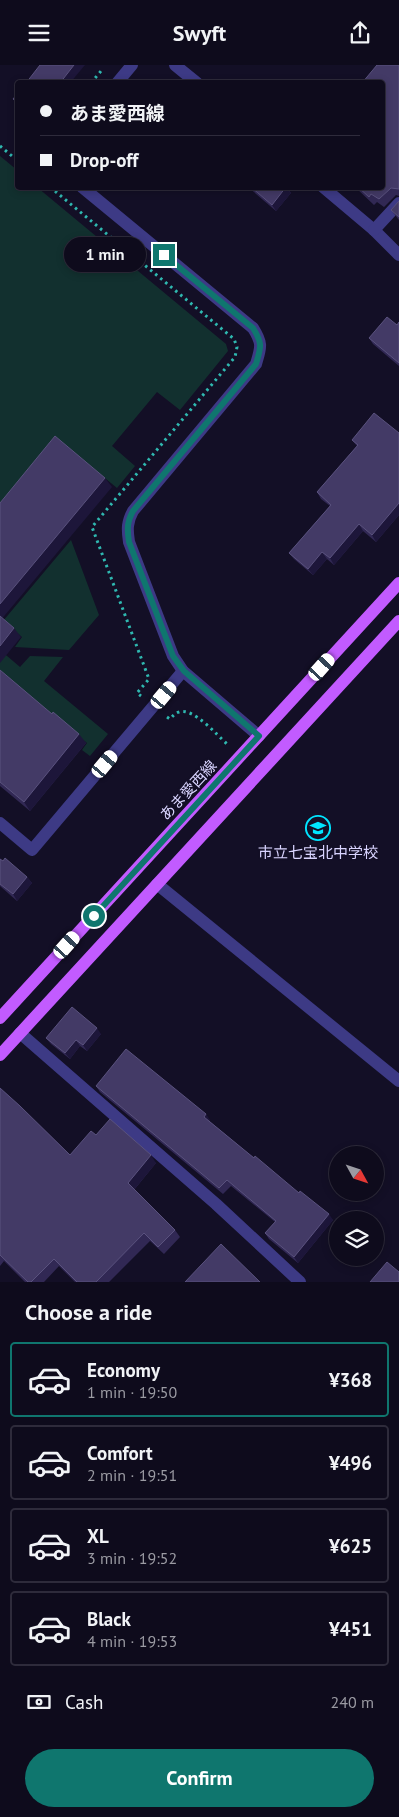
<!DOCTYPE html>
<html lang="en">
<head>
<meta charset="utf-8">
<style>
  body { margin:0; font-family:"PT Sans","Noto Sans JP",sans-serif; background:#1c1929; color:#f1f3f6; height:100vh; display:flex; flex-direction:column; font-size:19px; white-space:nowrap }
  * { box-sizing:border-box; margin:0 }
  p { font-size:16px; color:#9b9ba3 }
  .icon { flex:none; width:28px; height:28px; fill:none; stroke:currentColor; stroke-width:2; stroke-linecap:round; stroke-linejoin:round }
  .map { position:relative; height:1217px; overflow:hidden }
  .side { display:flex; flex-direction:column; background:#0e0b1c; flex:1 }
  .side>* { flex:none }
  .guide { position:absolute; left:15px; top:15px; width:370px; height:110px; border-radius:5px; box-shadow:0 2px 8px #0003,0 0 0 1px #2e2b3b; display:grid; align-content:center; height:110px; padding:0 25px; background:#0e0b1c }
  .needle { width:32px; rotate:130deg }
  .buttons { position:absolute; left:329px; top:1081px; display:grid; gap:10px }
  .buttons a { display:grid; place-items:center; width:55px; height:55px; border-radius:50%; background:#0e0b1c; box-shadow:0 2px 8px #0003,0 0 0 1px #2e2b3b; font-size:25px }
  .end { position:absolute; width:22px; height:22px; margin:-11px; border:6px solid #0f766e; background:#fff; box-shadow:0 0 0 2px #fff }
  .from { border-radius:50% }
  .bubble { position:absolute; height:35px; border-radius:18px; background:#0e0b1c; box-shadow:0 2px 8px #0003,0 0 0 1px #2e2b3b; font-size:16px; font-weight:700; line-height:35px; text-align:center }
  .car { position:absolute; width:15px; height:30px; margin:-15px -8px; border-radius:6px; box-shadow:0 0 4px 1px #0007; background:linear-gradient(#fff 24%,#345 0 40%,#fff 0 76%,#345 0 86%,#fff 0) }
  .guide b { display:flex; align-items:center; gap:18px; height:48px; font-size:19px }
  .guide b+b { border-top:1px solid #2e2b3b }
  .guide i { width:12px; height:12px; background:#f1f3f6 }
  ul { padding:0; list-style:none }
  li { display:flex; align-items:center; gap:15px; height:75px; margin:0 10px 8px; padding:0 15px; border:2px solid #2e2b3b; border-radius:5px }
  li div { flex:1 }
  li b { display:block; font-size:19px }
  li em { font-style:normal; font-weight:700 }
  li.active { border-color:#0f766e }
  li>.icon { width:45px; height:45px; stroke-width:1.5 }
  h2 { padding:0 25px; font-size:22px; line-height:60px }
  .pay { display:flex; align-items:center; gap:12px; height:55px; padding:0 25px; font-size:19px }
  .pay p { margin-inline-start:auto }
  .cta { display:flex; gap:10px; margin-top:auto; padding:10px 25px }
  .cta a { flex:1; height:58px; border-radius:30px; background:#0f766e; color:#fff; font-size:20px; font-weight:700; line-height:58px; text-align:center }
  header { display:flex; justify-content:space-between; align-items:center; height:65px; padding:0 25px; background:#0e0b1c; font-size:22px; font-weight:700 }
  .map>svg:first-child { display:block }
  .green { fill:#12302f }
  .lines { fill:none; stroke-linecap:round; stroke-linejoin:round }
  .path { stroke:#2fb8b0; stroke-width:3; stroke-dasharray:2.5 4; stroke-linecap:butt }
  .minor { stroke:#3d3a85; stroke-width:12 }
  .major { stroke:#c25bff; stroke-width:12 }
  .wall { fill:#312854 }
  .shaded-wall { fill:#1d163a }
  .building { fill:#433a66; stroke:#5a527e }
  .route { stroke:#0f766e; stroke-width:6 }
  .labels { text-anchor:middle; dominant-baseline:central; stroke-width:4; stroke-linejoin:round; paint-order:stroke }
  .street-label { font-size:15px; fill:#d9d4ff; stroke:#130f26 }
  .poi-label { font-size:15px; fill:#d9d4ff; stroke:#130f26 }
</style>
</head>
<body>
<header><svg class="icon" aria-label="menu" viewBox="0 0 24 24"><path d="M4 6h16M4 12h16M4 18h16"/></svg>Swyft<svg class="icon" aria-label="share" viewBox="0 0 24 24"><path d="M12 15V3M7 8l5-5 5 5M5 13v7h14v-7"/></svg></header>
<div class="map">
<svg width="399" height="1217" viewBox="0 0 399 1217">
  <rect width="100%" height="100%" fill="#130f26"/>
  <g class="green">
    <path d="M0,91L17,105L18,122L38,123L226,279L228,286L180,345L157,327L112,381L135,401L117,423L61,377L0,452Z"/>
    <path d="M71,475L99,550L69,585L15,582L22,572L3,556Z"/>
    <path d="M0,585L20,602L30,591L63,592L44,616L108,669L90,691L82,685L87,678L0,607Z"/>
  </g>
  <g class="lines">
    <g class="path">
      <path d="M91,18L101,6"/>
      <path d="M0,81L18,96"/>
      <path d="M50,122L234,274L237,282L235,292L92,462L149,614L137,628L141,631"/>
      <path d="M167,652L170,654C173,651 175,648 179,647C193,642 217,670 227,679"/>
    </g>
    <g class="minor">
      <path d="M175,0L197,18"/>
      <path d="M117,18L132,0"/>
      <path d="M82,122L253,263C263,279 261,282 256,299L133,446C127,457 127,464 129,477L173,591L183,606L259,671"/>
      <path d="M323,122L374,165L399,190"/>
      <path d="M374,165L399,138"/>
      <path d="M0,758L32,785L183,606"/>
      <path d="M157,819L399,1016"/>
      <path d="M20,968L216,1139L300,1217"/>
    </g>
    <g class="major">
      <path d="M0,953L399,518"/>
      <path d="M0,990L399,556"/>
    </g>
  </g>
  <g class="wall">
    <path d="M399,0V131L396,130L384,142L377,137L374,140L355,122H382Z"/>
    <path d="M248,122H287L291,128L276,146Z"/>
    <path d="M399,136V155L391,145Z"/>
    <path d="M399,257V301L373,279L369,273L397,260Z"/>
    <path d="M399,368V450L376,477L363,466L334,500L327,494L313,510L294,494L289,488L330,441L321,434L317,427L357,381L352,375Z"/>
    <path d="M0,605L86,678L30,746L0,721Z"/>
    <path d="M0,794L27,812L32,818L17,836L0,821Z"/>
    <path d="M101,969L87,986L80,981L70,994L51,979L46,973Z"/>
    <path d="M96,1021L210,1055L209,1056L254,1093L333,1155L298,1198L269,1174L265,1168L275,1157L231,1121L223,1129L100,1027Z"/>
    <path d="M0,1023L70,1090L96,1070L156,1098L134,1125L175,1165L180,1172L164,1189L150,1176L109,1217H75L59,1201L44,1217H25L4,1196L0,1201Z"/>
  </g>
  <g class="shaded-wall">
    <path d="M74,0H85L70,18H60Z"/>
    <path d="M286,122L291,128L276,146L272,140Z"/>
    <path d="M105,413L112,422L0,556V539Z"/>
    <path d="M399,438V450L376,477L372,470Z"/>
    <path d="M359,459L363,466L334,500L330,493Z"/>
    <path d="M322,487L327,494L313,510L308,504Z"/>
    <path d="M14,563L21,572L0,598V581Z"/>
    <path d="M79,669L86,678L30,746L24,737Z"/>
    <path d="M27,812L32,818L17,836L13,829Z"/>
    <path d="M97,963L101,969L87,986L83,980Z"/>
    <path d="M76,975L80,981L70,994L65,988Z"/>
    <path d="M206,1049L210,1055L208,1057L204,1052Z"/>
    <path d="M151,1090L156,1098L133,1126L128,1118Z"/>
    <path d="M329,1149L333,1155L298,1198L294,1192Z"/>
  </g>
  <g class="building">
    <path d="M40,0H74L60,18H26Z"/>
    <path d="M377,0H399V124L391,123L379,134L371,129L369,132L358,122H382V18H362Z"/>
    <path d="M18,28V38L13,34Z"/>
    <path d="M251,122H286L272,140Z"/>
    <path d="M399,136V152L391,145Z"/>
    <path d="M387,252L397,260L399,257V298L369,273Z"/>
    <path d="M374,348L399,368V438L372,470L359,459L330,493L322,487L308,504L289,488L331,440L317,427L358,380L352,375Z"/>
    <path d="M55,371L105,413L0,539V438Z"/>
    <path d="M0,551L14,563L0,581Z"/>
    <path d="M0,605L52,649L53,647L79,669L24,737L0,717Z"/>
    <path d="M5,793L27,812L13,829L0,819V794L3,796Z"/>
    <path d="M72,942L97,963L83,980L76,975L65,988L46,973Z"/>
    <path d="M126,984L206,1049L204,1052L254,1093L255,1091L299,1128L300,1126L329,1149L294,1192L265,1168L276,1156L227,1115L219,1123L96,1021Z"/>
    <path d="M0,1023L20,1041L70,1090L91,1066L96,1070L110,1054L151,1090L128,1118L175,1165L158,1182L144,1168L96,1217H77L54,1194L31,1217H28L0,1190Z"/>
    <path d="M221,1179L260,1217H185Z"/>
    <path d="M387,1197L399,1207V1217H370Z"/>
  </g>
  <g class="lines">
    <path class="route" d="M94,851L259,671L184,606L173,591L129,477C127,464 127,457 133,446L256,299C261,282 263,279 253,263L164,190"/>
  </g>
  <defs>
    <symbol id="school-ring" viewBox="-11 -11 22 22"><circle r="9.5" fill="#130f26" stroke="#00e5ff" stroke-width="1.5"/><path d="M0-5L7-2L0 1L-7-2ZM-4 1L0 2.5L4 1V4Q0 6-4 4Z" fill="#00e5ff"/></symbol>
  </defs>
  <g fill-rule="evenodd">
    <use href="#school-ring" x="304" y="749" width="28" height="28"/>
  </g>
  <g class="labels">
    <g class="street-label">
      <text transform="translate(188 725) rotate(-47)">あま愛西線</text>
    </g>
    <g class="poi-label">
      <text x="318" y="787">市立七宝北中学校</text>
    </g>
  </g>
</svg>
<div class="buttons">
<a><svg class="needle" viewBox="-14 -14 28 28"><path d="M0-13l5 13h-10z" fill="#e53935"/><path d="M0 13l5-13h-10z" fill="#9b9ba3"/></svg></a>
<a><svg class="icon" aria-label="layers" viewBox="0 0 24 24"><path d="M12 4l9 5-9 5-9-5zM3 14l9 5 9-5"/></svg></a>
</div>
<i class="end from" style="left:94px;top:851px"></i>
<i class="end" style="left:164px;top:190px"></i>
<div class="bubble" style="left:64px;top:172px;width:82px">1 min</div>
<i class="car" style="left:322px;top:602px;rotate:42deg"></i>
<i class="car" style="left:164px;top:630px;rotate:40deg"></i>
<i class="car" style="left:105px;top:699px;rotate:40deg"></i>
<i class="car" style="left:67px;top:880px;rotate:42deg"></i>
<div class="guide">
<b><i class="from"></i>あま愛西線</b>
<b><i></i>Drop-off</b>
</div>
</div>
<section class="side">
<h2>Choose a ride</h2>
<ul>
<li class="active"><svg class="icon" aria-label="car" viewBox="0 0 24 24"><path d="M5 17H2v-5l4-1 3-4h7l3 4 3 1v5h-3M9 17h6M6 11h13"/><circle cx="7" cy="17" r="2"/><circle cx="17" cy="17" r="2"/></svg><div><b>Economy</b><p>1 min · 19:50</p></div><em>¥368</em></li>
<li><svg class="icon" aria-label="car" viewBox="0 0 24 24"><path d="M5 17H2v-5l4-1 3-4h7l3 4 3 1v5h-3M9 17h6M6 11h13"/><circle cx="7" cy="17" r="2"/><circle cx="17" cy="17" r="2"/></svg><div><b>Comfort</b><p>2 min · 19:51</p></div><em>¥496</em></li>
<li><svg class="icon" aria-label="car" viewBox="0 0 24 24"><path d="M5 17H2v-5l4-1 3-4h7l3 4 3 1v5h-3M9 17h6M6 11h13"/><circle cx="7" cy="17" r="2"/><circle cx="17" cy="17" r="2"/></svg><div><b>XL</b><p>3 min · 19:52</p></div><em>¥625</em></li>
<li><svg class="icon" aria-label="car" viewBox="0 0 24 24"><path d="M5 17H2v-5l4-1 3-4h7l3 4 3 1v5h-3M9 17h6M6 11h13"/><circle cx="7" cy="17" r="2"/><circle cx="17" cy="17" r="2"/></svg><div><b>Black</b><p>4 min · 19:53</p></div><em>¥451</em></li>
</ul>
<div class="pay"><svg class="icon" aria-label="cash" viewBox="0 0 24 24"><path d="M3 7h18v10H3z"/><circle cx="12" cy="12" r="2"/></svg>Cash<p>240 m</p></div>
<div class="cta"><a>Confirm</a></div>
</section>
</body>
</html>
